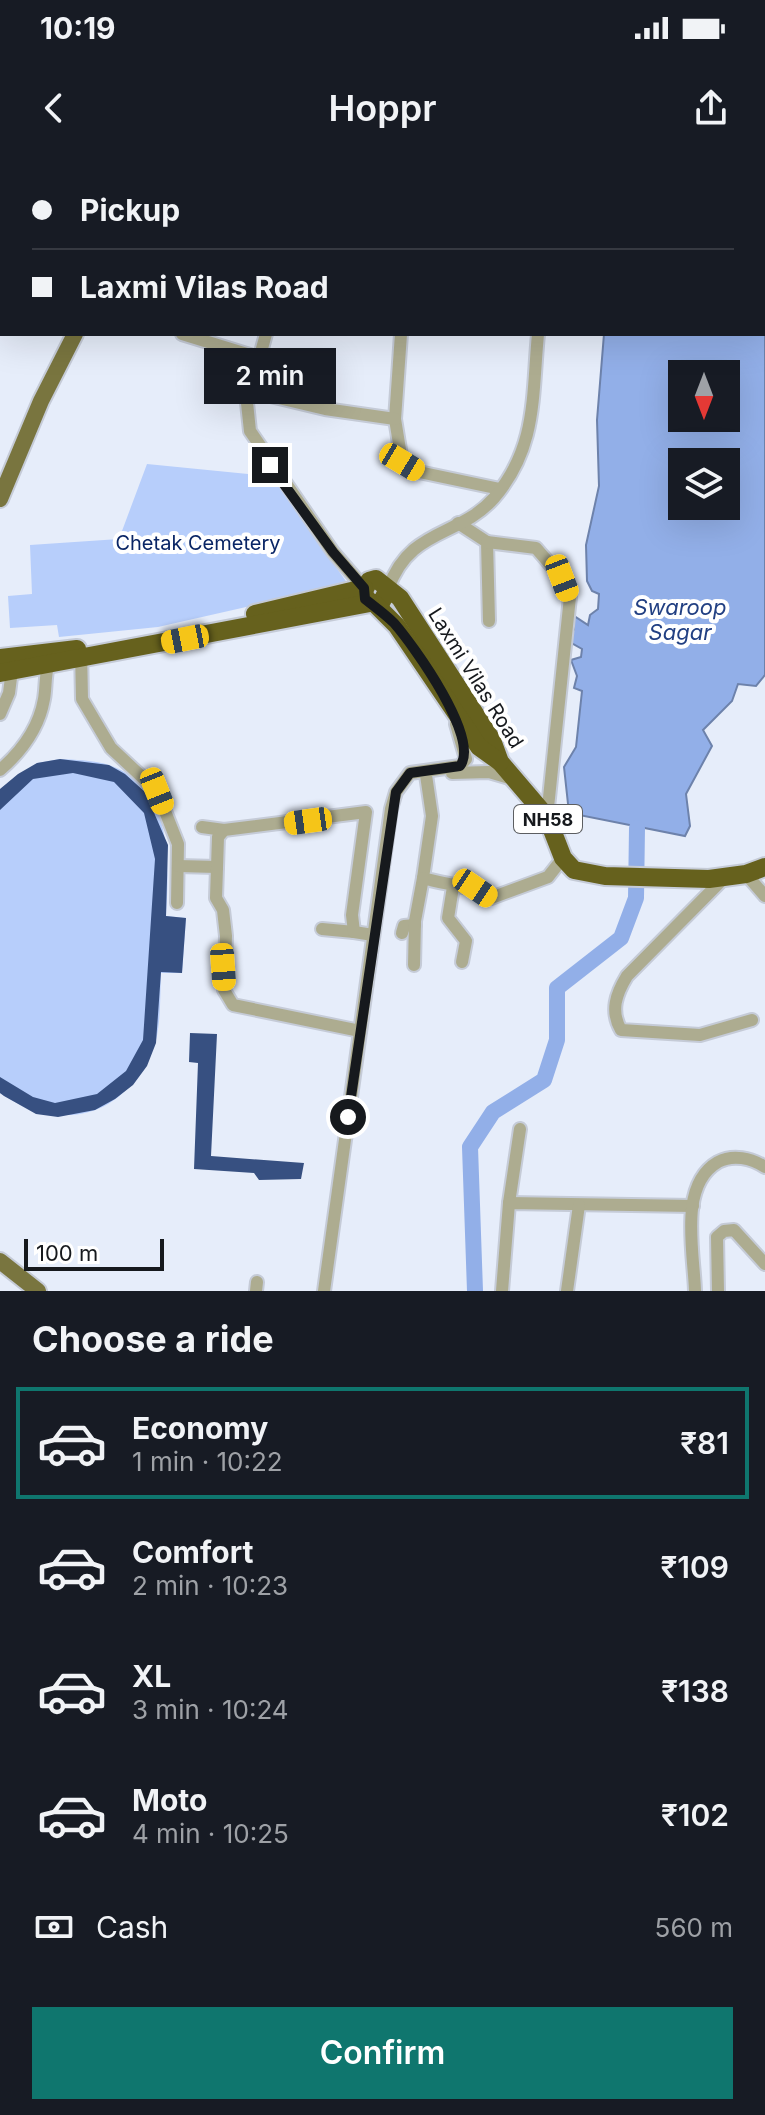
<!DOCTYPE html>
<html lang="en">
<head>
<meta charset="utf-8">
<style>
  body { margin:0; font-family:Inter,sans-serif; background:#20242c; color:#f1f3f6; height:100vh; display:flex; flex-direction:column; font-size:30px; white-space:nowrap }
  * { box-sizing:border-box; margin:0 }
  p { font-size:26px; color:#9ea1a6 }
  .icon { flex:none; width:44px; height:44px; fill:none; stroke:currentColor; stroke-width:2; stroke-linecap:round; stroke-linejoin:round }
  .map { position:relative; height:1131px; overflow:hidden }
  .details { display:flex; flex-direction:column; background:#171b24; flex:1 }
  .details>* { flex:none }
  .guide { position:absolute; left:0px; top:0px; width:766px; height:176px; box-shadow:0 8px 32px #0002; display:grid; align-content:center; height:176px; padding:0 32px; background:#171b24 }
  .needle { width:52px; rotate:180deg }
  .buttons { position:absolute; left:668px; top:200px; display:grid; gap:16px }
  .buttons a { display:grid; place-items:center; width:72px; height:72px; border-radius:0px; background:#171b24; box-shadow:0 8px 32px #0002; font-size:40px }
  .scale { position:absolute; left:24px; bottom:20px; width:140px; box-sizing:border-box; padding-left:8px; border:4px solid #16191d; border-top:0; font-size:22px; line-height:28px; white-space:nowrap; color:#16191d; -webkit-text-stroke:6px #fff; paint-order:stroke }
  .end { position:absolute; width:36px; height:36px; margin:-18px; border:10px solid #16191d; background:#fff; box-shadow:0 0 0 4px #fff }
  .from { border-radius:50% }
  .bubble { position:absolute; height:56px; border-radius:0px; background:#171b24; box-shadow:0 8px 32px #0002; font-size:26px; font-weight:600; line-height:56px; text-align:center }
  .car { position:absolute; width:24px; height:48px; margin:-24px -12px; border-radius:10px; box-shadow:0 0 6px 2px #0007; background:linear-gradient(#f5c518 24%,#345 0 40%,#f5c518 0 76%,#345 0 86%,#f5c518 0) }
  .guide b { display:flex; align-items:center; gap:28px; height:76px; font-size:30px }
  .guide b+b { border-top:2px solid #363941 }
  .guide i { width:20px; height:20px; background:#f1f3f6 }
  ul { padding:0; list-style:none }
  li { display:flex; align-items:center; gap:24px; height:112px; margin:0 16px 12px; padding:0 16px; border:4px solid transparent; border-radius:0px }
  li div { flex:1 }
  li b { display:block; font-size:30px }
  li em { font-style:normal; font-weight:600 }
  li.active { border-color:#0f766e }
  li>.icon { width:72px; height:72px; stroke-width:1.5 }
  h2 { padding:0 32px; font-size:36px; line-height:96px }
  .pay { display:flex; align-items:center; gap:20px; height:88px; padding:0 32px; font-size:30px }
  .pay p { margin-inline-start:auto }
  .cta { display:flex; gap:16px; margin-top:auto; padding:16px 32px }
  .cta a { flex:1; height:92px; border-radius:0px; background:#0f766e; color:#fff; font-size:32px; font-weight:600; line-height:92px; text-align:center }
  .status { display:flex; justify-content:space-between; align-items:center; height:56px; padding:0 40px; background:#171b24; direction:ltr }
  .status svg { height:22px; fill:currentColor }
  header { display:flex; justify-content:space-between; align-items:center; height:104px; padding:0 32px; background:#171b24; font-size:36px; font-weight:600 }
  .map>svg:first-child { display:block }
  .built { fill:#d7e1f5 }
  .green { fill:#b7cefb }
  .water { fill:#92afe8; stroke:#6d82ab; stroke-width:2; fill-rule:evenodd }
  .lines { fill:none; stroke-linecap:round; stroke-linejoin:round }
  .river { stroke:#92afe8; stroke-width:16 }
  .building { fill:#375081 }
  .minor-casing { stroke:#c5cbd7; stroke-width:16 }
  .major-casing { stroke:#c5cbd7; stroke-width:20 }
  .highway-casing { stroke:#c5cbd7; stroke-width:22 }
  .minor { stroke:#adac90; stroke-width:12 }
  .major { stroke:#79753f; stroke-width:16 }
  .highway { stroke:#66611d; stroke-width:18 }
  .route { stroke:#16191d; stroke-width:10 }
  .labels { text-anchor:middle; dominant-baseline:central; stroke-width:8; stroke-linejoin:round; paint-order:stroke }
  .shield { fill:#fff; stroke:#5c5e61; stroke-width:2 }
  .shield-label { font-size:18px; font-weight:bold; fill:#16191d }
  .park-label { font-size:20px; fill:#092565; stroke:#fff }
  .street-label { font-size:20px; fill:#16191d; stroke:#fff }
  .water-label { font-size:22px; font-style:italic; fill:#224083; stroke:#fff }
</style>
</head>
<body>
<div class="status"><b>10:19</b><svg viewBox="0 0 49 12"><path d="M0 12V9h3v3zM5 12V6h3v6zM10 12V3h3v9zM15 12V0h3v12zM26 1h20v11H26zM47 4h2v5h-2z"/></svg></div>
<header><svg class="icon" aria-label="back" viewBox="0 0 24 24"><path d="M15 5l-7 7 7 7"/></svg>Hoppr<svg class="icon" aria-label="share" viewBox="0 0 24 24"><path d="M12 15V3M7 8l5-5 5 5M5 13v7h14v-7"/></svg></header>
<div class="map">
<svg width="765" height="1131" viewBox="0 0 765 1131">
  <rect width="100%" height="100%" fill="#e6edfa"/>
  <path class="built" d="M0,0H89L2,2V112Z"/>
  <g class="green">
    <path d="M262,303L348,424L158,467L59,477L57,465L10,468L8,436L32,434L30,385L119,379L147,304L248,314Z"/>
    <path d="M60,599C76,600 94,600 109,605C174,627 169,702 166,756L186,758L182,813H161C160,835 161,859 156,880C154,890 147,899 142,908C111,964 50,967 0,933V629L37,603Z"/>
  </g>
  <path class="water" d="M578,0H765V515L756,526L738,524L732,541L703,570L712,586L686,634L690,666L685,676L569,653L564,607L576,587L582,531L574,528L577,516L571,500L581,497L582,489L568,481L574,469L571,454L588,465L590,455L598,449L599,434L592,431L587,421L586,385L599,326L597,260L604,174H764V2ZM682,214H726V258H682ZM682,302H726V346H682Z"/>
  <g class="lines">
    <path class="river" d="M475,1131L470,987L493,952L544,920L557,880V828L621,778L636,738L637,668"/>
  </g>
  <g class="building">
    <path d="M60,599L109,605L125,614L145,632L168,685L166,756L186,758L182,813L161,812L156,883L147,906L133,925L115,939L95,950L58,957L36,954L4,936L0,933V917L33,937L55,943L97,934L126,911L143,880L155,699L144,653L114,622L73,613L33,619L0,650V629L18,614L37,603Z"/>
    <path d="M190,873L217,874L211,996L304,1003L301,1019L259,1020L254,1013L194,1009L198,903L189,902Z"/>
  </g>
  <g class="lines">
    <defs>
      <g id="minor">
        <path d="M527,0L528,2"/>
        <path d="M307,1L321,2"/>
        <path d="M48,2L49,0"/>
        <path d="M0,84L2,80"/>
        <path d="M0,99H2"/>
        <path d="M182,174L260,198"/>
        <path d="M266,174L247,243L250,271L333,392L364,428"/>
        <path d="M401,174L395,259L402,302L419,312L500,329"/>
        <path d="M250,231L325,249L395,259"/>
        <path d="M458,363L487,382L489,461"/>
        <path d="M487,382L536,388L562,418L570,437L547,657"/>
        <path d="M388,429C410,367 459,378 494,338C537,288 532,237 538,174"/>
        <path d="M81,490L82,539L111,588L157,631L178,684L177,743"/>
        <path d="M0,554L9,533L12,510"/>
        <path d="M0,610C22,591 39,568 44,539C46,528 45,517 48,506"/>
        <path d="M452,613L489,612L513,619"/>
        <path d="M426,615L432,656L423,718C446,725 471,725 491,738L548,717L563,698"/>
        <path d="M202,667L224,670"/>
        <path d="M178,706L217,707"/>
        <path d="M746,714L765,736"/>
        <path d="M724,718L627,816C616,834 610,851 621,870L700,875L752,860"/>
        <path d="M453,727L448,758L466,781L462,802"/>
        <path d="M322,769L354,772"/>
        <path d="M402,773L404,766L415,765"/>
        <path d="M414,805L415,761L423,718"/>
        <path d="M360,871L233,845L224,830L226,776L223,750L216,738L218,677L224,670L366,652L352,755L354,772L373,775"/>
        <path d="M509,1043L520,969"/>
        <path d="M256,1131L257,1122"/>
        <path d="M324,1131L391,649L396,632L410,613L460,606L466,599L456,564"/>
        <path d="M502,1131L509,1043L693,1046"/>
        <path d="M567,1131L579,1045"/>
        <path d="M695,1131C694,1093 678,1025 718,1002C733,994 751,998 765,1007"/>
        <path d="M718,1131L717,1077L724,1071L734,1070L765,1104"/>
      </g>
      <g id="major">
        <path d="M193,2L194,0"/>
        <path d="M0,339L41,241L75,174"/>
        <path d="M0,1101L38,1131"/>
      </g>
      <g id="highway">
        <path d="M388,429L381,443H370L363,433L369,421L376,419L400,438L492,580L500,602L547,657L563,698L574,710L605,716L709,719L746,714L765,707"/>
        <path d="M375,444L397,466L479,587L500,602"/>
        <path d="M255,454L364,428"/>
        <path d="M0,498L77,489"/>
        <path d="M0,513L370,443"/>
      </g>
    </defs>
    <use href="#minor" class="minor-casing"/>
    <use href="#major" class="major-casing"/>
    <use href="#highway" class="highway-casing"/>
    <use href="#minor" class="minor"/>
    <use href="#major" class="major"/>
    <use href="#highway" class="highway"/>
  </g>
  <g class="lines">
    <path class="route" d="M270,305L333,392L364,428L365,439C375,447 385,454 394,463C414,486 481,579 460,606L410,613L396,632L348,957"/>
  </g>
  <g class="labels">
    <rect class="shield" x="514" y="645" width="68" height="28" rx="6"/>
    <g class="shield-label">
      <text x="548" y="659">NH58</text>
    </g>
    <g class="park-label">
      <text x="198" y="383">Chetak Cemetery</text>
    </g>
    <g class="street-label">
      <text transform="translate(476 518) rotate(58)">Laxmi Vilas Road</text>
    </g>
    <g class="water-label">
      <text x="680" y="447">Swaroop<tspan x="680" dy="25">Sagar</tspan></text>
    </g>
  </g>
</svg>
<div class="buttons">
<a><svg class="needle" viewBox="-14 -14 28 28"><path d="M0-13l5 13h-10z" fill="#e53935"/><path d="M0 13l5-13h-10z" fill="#9ea1a6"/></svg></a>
<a><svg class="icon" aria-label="layers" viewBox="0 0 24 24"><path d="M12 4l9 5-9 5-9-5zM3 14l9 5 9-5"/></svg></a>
</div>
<div class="scale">100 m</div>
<i class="end from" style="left:348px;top:957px"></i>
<i class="end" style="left:270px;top:305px"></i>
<div class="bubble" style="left:204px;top:188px;width:132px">2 min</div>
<i class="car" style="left:402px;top:302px;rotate:121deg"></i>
<i class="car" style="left:562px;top:418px;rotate:159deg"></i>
<i class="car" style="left:185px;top:479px;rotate:259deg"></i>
<i class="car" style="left:157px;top:631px;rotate:158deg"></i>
<i class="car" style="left:308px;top:661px;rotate:262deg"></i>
<i class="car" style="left:475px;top:728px;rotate:124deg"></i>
<i class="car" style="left:223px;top:807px;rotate:176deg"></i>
<div class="guide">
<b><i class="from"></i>Pickup</b>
<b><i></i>Laxmi Vilas Road</b>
</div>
</div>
<section class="details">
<h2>Choose a ride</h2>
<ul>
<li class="active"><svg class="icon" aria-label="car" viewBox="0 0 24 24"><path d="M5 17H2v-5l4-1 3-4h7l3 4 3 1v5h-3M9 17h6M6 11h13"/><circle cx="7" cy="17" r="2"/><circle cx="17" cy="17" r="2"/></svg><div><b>Economy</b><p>1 min · 10:22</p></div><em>₹81</em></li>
<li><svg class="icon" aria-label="car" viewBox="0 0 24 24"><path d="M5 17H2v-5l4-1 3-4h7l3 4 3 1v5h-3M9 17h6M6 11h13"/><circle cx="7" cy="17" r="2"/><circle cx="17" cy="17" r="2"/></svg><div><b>Comfort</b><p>2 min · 10:23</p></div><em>₹109</em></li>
<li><svg class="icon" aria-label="car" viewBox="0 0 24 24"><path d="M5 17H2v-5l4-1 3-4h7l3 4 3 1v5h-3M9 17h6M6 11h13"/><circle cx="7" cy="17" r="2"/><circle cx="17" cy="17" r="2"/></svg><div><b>XL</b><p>3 min · 10:24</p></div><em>₹138</em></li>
<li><svg class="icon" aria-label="car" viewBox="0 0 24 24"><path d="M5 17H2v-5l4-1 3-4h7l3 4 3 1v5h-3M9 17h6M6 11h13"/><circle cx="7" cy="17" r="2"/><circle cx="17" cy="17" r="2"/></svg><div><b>Moto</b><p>4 min · 10:25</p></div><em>₹102</em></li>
</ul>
<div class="pay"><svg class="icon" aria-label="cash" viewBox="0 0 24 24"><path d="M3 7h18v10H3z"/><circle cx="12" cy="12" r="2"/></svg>Cash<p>560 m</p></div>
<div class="cta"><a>Confirm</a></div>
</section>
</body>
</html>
